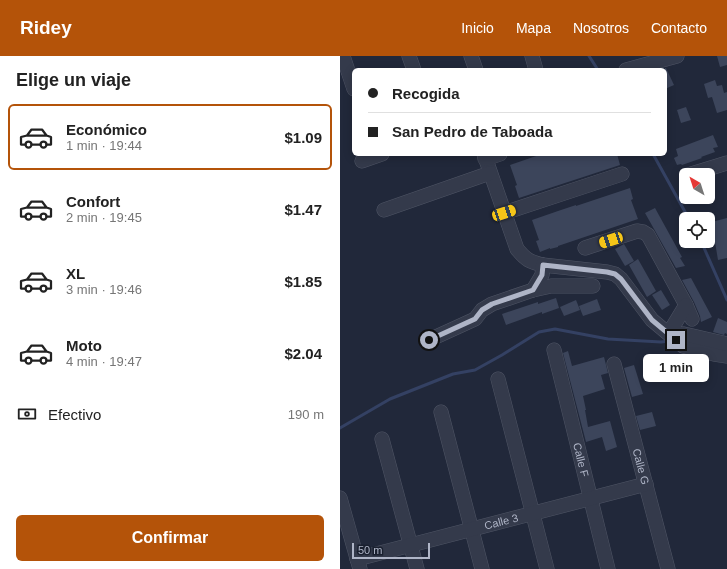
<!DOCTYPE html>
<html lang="es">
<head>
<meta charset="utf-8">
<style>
  body { margin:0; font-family:Arial,sans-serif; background:#f6f6f6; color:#222; height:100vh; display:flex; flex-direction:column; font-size:15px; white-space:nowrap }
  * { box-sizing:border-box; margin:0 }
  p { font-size:13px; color:#767676 }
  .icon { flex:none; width:22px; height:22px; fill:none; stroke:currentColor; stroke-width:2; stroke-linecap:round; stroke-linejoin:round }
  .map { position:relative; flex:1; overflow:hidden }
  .sheet { display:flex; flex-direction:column; background:#fff; width:340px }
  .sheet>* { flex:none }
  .guide { position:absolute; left:12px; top:12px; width:315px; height:88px; border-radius:6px; box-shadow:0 2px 10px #0003; display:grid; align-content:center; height:88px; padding:0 16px; background:#fff }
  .needle { width:26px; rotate:321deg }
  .buttons { position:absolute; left:339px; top:112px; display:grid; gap:8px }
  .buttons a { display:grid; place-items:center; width:36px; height:36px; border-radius:6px; background:#fff; box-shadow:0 2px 10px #0003; font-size:20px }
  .scale { position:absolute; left:12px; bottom:10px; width:78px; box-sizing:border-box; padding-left:4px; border:2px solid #afb5c7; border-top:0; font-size:11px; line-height:14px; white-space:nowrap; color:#afb5c7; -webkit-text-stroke:3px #1a202f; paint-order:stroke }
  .end { position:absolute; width:18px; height:18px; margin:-9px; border:5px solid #afb5c7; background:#111; box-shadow:0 0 0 2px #111 }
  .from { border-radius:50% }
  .bubble { position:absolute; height:28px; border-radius:6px; background:#fff; box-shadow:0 2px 10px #0003; font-size:13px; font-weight:700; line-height:28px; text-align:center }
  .car { position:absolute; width:12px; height:24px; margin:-12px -6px; border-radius:5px; box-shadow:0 0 3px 1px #0007; background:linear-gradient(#f5c518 24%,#345 0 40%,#f5c518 0 76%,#345 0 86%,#f5c518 0) }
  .guide b { display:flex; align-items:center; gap:14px; height:38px; font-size:15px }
  .guide b+b { border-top:1px solid #e0e0e0 }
  .guide i { width:10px; height:10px; background:#222 }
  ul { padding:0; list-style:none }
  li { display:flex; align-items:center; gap:12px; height:66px; margin:0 8px 6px; padding:0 8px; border:2px solid transparent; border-radius:6px }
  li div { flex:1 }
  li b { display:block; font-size:15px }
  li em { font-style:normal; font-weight:700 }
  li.on { border-color:#b45309 }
  li>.icon { width:36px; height:36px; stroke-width:1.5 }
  h2 { padding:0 16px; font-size:18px; line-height:48px }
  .pay { display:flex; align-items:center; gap:10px; height:44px; padding:0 16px; font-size:15px }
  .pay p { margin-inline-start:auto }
  .button { display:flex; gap:8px; margin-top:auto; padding:8px 16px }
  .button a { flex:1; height:46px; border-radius:6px; background:#b45309; color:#fff; font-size:16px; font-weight:700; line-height:46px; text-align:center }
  header { display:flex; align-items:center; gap:24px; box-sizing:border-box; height:56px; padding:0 20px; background:#b45309; color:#fff }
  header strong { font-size:19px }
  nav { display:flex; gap:22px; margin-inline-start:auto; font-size:14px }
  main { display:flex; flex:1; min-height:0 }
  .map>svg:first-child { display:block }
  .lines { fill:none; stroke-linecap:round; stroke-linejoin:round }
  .stream { stroke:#344163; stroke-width:3 }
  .building { fill:#3c455b }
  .minor-casing { stroke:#4f5565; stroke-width:15 }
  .minor { stroke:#343a4b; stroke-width:14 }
  .route { stroke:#afb5c7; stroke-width:5 }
  .labels { text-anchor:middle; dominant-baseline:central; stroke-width:3; stroke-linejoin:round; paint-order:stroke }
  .street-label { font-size:11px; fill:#afb5c7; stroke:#1a202f }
</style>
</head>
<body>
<header>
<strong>Ridey</strong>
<nav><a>Inicio</a><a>Mapa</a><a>Nosotros</a><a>Contacto</a></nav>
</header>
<main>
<section class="sheet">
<h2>Elige un viaje</h2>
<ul>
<li class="on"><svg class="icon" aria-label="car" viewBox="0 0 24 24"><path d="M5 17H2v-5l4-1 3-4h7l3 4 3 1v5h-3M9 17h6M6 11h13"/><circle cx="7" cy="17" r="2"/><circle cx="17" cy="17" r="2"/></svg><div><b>Económico</b><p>1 min · 19:44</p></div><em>$1.09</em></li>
<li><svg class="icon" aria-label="car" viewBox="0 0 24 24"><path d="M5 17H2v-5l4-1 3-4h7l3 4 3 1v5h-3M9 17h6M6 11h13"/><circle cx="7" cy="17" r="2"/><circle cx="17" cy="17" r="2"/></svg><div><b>Confort</b><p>2 min · 19:45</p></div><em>$1.47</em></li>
<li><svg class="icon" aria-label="car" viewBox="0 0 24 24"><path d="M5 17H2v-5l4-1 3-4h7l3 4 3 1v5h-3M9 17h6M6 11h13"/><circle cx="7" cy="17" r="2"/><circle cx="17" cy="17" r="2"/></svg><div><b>XL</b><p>3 min · 19:46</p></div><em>$1.85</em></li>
<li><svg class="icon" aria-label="car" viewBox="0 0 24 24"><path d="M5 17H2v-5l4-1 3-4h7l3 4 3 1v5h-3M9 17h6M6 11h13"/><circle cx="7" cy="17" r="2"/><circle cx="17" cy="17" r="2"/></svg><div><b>Moto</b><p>4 min · 19:47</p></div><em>$2.04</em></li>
</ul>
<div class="pay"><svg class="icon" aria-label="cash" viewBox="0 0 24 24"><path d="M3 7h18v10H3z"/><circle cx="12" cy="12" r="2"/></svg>Efectivo<p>190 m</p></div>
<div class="button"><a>Confirmar</a></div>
</section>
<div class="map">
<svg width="387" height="513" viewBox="0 0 387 513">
  <rect width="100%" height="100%" fill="#21283a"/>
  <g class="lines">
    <g class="stream">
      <path d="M249,0L258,14"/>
      <path d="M313,98L349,163"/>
      <path d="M361,185L387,244"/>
      <path d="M0,372L50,343L113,318L135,314L162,299L199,276L215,273L268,283L321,286L329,285"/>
    </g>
  </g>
  <g class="building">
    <path d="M377,0H387V9L380,11Z"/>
    <path d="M325,12H326L334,29L325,33Z"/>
    <path d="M375,24L377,30L382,29L384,37L387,36V54L377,57L372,41L368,42L364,28Z"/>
    <path d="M346,51L351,64L341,67L337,54Z"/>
    <path d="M373,79L378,91L373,92L375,96L361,101L362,102L342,109L341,108L337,109L334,102L338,100L336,93Z"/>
    <path d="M202,98H277L280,109L179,142L175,130L177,129L170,109Z"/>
    <path d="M290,132L293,143L291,144L298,163L218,190V191L210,193V192L200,196L196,185L199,184L192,164L218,155L236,149V150Z"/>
    <path d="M315,152L342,201L340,202L345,210L336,212L305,157Z"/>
    <path d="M387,162V202L378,204L375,186L371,187L368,167Z"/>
    <path d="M284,188L294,205L285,210L275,193Z"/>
    <path d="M298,203L316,235L307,241L289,209Z"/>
    <path d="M351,222L372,261L361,266L360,260L354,246L342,224Z"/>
    <path d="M321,234L330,249L322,254L312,239Z"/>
    <path d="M216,242L219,252L202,258V256L166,269L162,258L198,246V248Z"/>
    <path d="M257,243L261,254L243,260L239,250Z"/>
    <path d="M236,244L240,254L224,260L220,251Z"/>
    <path d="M378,262L387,266V278L385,277L384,279L373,276Z"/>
    <path d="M228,295L232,310L264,301L268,317L261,319L265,333L243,340L246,354H245L248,371L270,365L277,391L266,395L262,381L246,386L223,297Z"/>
    <path d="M294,309L303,338L292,341L284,312Z"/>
    <path d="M312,356L316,370L300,374L296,360Z"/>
  </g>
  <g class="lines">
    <defs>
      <g id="minor">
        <path d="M3,0L14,33"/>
        <path d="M69,0L74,14"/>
        <path d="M131,0L136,14"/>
        <path d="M192,0L196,14"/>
        <path d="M286,14L337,0"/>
        <path d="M144,98L177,193C186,204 190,206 203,209L267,216L275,218L281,223L312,264L343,290L374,298L387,300"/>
        <path d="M145,103L160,98"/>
        <path d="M22,105L42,98"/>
        <path d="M348,119L387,107"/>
        <path d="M44,154L150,117"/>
        <path d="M164,157L282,118"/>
        <path d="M245,192L297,175L303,176L308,179L346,249L352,263"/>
        <path d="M193,234L202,219L203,209"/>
        <path d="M329,277L344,278L387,288"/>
        <path d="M329,277L346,249"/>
        <path d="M89,284L135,263L142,254L152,248L193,234L211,230H253"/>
        <path id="s1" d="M214,294L268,513"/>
        <path id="s2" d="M274,308L328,513"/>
        <path d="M158,323L207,513"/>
        <path d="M101,356L142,513"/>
        <path d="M42,383L77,513"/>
        <path d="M0,442L20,513"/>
        <path id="s3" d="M17,503L306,428"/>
      </g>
    </defs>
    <use href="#minor" class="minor-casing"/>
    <use href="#minor" class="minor"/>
  </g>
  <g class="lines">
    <path class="route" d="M89,284L135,263L142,254L152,248L193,234L202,219L203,209L267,216L275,218L281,223L312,264L336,284"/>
  </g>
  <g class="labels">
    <g class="street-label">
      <text stroke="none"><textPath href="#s1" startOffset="113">Calle F</textPath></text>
      <text stroke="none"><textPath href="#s2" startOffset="106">Calle G</textPath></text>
      <text stroke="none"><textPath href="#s3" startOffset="149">Calle 3</textPath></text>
    </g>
  </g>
</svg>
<div class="buttons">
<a><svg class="needle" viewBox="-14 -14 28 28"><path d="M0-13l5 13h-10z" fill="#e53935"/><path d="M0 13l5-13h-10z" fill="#767676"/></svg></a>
<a><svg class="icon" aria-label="locate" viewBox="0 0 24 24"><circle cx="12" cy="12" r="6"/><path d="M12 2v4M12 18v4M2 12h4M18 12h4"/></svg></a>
</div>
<div class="scale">50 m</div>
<i class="end from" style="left:89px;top:284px"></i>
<i class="end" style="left:336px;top:284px"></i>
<div class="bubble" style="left:303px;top:298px;width:66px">1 min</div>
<i class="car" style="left:164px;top:157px;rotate:72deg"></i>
<i class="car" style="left:271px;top:184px;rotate:252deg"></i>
<div class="guide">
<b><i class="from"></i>Recogida</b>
<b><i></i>San Pedro de Taboada</b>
</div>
</div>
</main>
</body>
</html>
